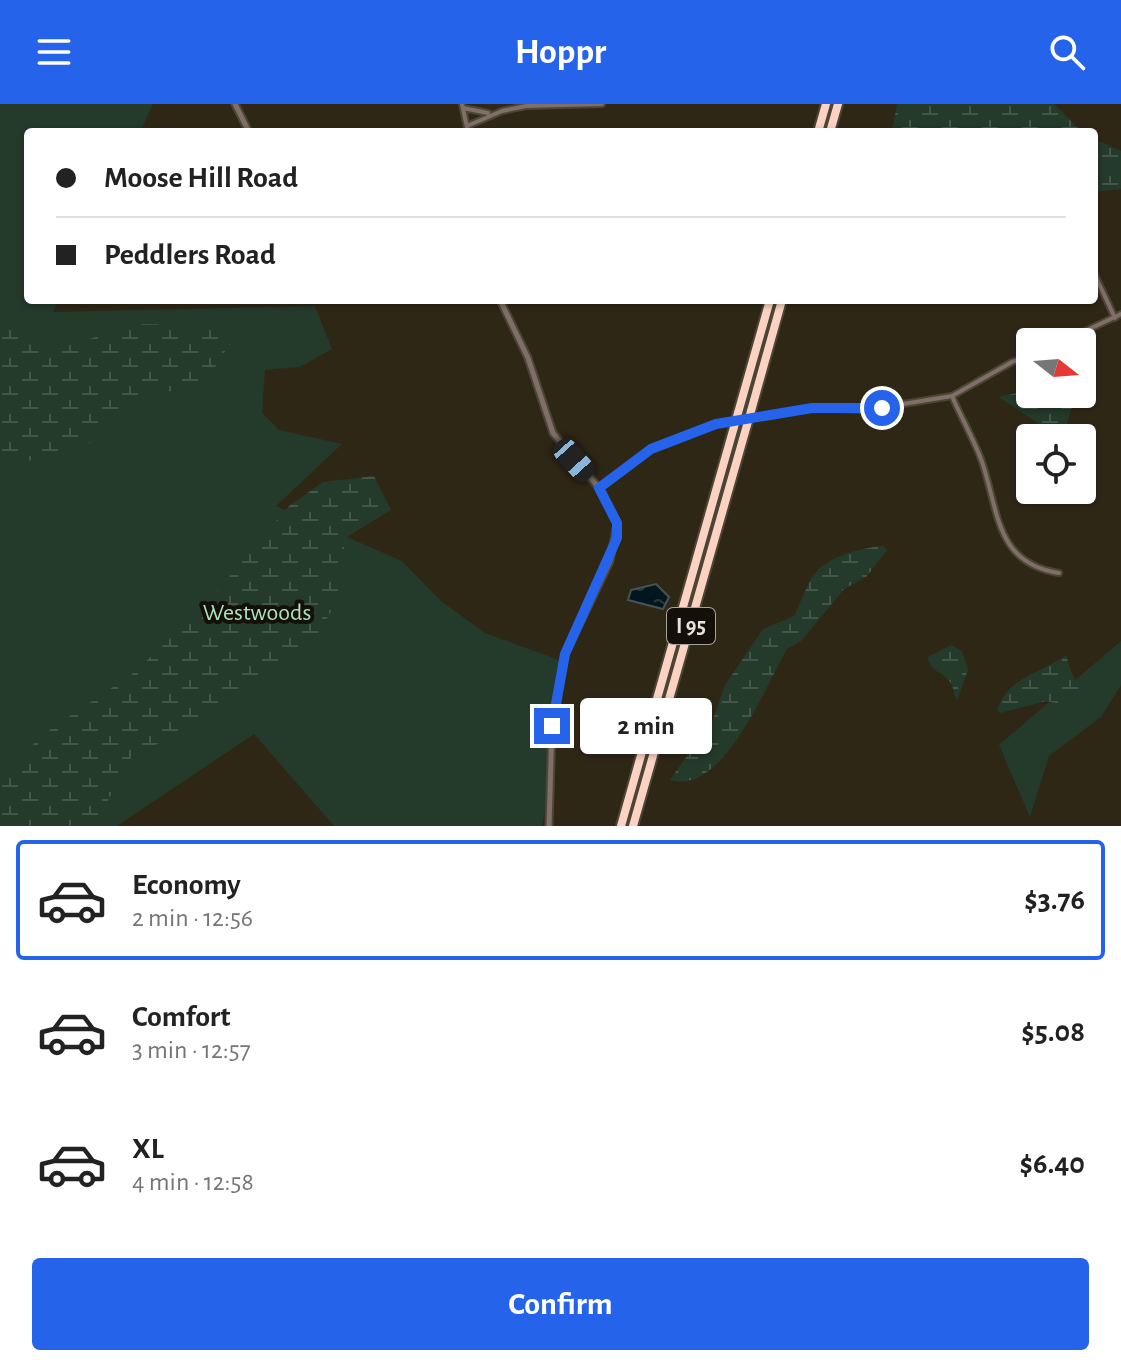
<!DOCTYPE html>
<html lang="en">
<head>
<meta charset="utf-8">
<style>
  body { margin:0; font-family:"Alegreya Sans",sans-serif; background:#f2f2f2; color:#222; height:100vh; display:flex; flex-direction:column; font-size:30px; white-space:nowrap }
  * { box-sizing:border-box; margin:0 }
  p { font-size:26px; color:#767676 }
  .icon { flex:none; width:44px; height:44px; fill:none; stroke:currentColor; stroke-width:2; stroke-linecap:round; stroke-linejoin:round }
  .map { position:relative; height:722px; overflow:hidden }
  .sheet { display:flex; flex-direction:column; background:#fff; flex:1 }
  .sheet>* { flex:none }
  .guide { position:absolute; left:24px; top:24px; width:1074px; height:176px; border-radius:8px; box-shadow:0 2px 6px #0004; display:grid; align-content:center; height:176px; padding:0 32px; background:#fff }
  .needle { width:52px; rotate:107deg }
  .fabs { position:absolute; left:1016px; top:224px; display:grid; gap:16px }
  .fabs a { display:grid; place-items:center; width:80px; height:80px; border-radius:8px; background:#fff; box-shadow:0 2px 6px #0004; font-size:40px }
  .end { position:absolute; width:36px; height:36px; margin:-18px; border:10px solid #2563eb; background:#fff; box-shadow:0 0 0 4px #fff }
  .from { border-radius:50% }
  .bubble { position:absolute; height:56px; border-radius:8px; background:#fff; box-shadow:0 2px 6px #0004; font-size:26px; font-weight:700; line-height:56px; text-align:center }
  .car { position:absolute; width:24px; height:48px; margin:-24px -12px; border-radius:10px; box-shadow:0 0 6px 2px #0007; background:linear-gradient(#222 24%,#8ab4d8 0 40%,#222 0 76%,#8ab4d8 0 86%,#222 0) }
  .guide b { display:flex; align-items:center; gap:28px; height:76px; font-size:30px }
  .guide b+b { border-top:2px solid #e0e0e0 }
  .guide i { width:20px; height:20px; background:#222 }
  ul { padding:14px 0 0; list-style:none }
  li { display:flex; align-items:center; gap:24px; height:120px; margin:0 16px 12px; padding:0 16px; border:4px solid transparent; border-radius:8px }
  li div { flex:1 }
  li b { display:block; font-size:30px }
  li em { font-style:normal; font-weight:700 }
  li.on { border-color:#2563eb }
  li>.icon { width:72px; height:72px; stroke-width:1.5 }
  .cta { display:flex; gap:16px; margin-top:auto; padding:16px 32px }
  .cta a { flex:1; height:92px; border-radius:8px; background:#2563eb; color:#fff; font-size:32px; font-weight:700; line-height:92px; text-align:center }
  header { display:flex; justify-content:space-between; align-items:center; height:104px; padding:0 32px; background:#2563eb; color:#fff; font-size:36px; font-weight:700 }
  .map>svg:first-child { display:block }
  .green { fill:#243a2b }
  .wetland { fill:url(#wetland-marsh) }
  .water { fill:url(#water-ripples); stroke:#475455; stroke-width:2 }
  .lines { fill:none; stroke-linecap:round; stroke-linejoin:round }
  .minor-casing { stroke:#4d4535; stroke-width:8 }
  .tertiary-casing { stroke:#4d4535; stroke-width:9 }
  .motorway-casing { stroke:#4d4535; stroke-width:12 }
  .minor { stroke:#7f6f68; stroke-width:4 }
  .tertiary { stroke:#7f6f68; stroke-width:5 }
  .motorway { stroke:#fcd3c3; stroke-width:8 }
  .motorway-bridge-casing { stroke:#4d4535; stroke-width:12; stroke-linecap:butt }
  .motorway-bridge { stroke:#fcd3c3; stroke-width:8 }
  .route { stroke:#2563eb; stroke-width:10 }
  .labels { text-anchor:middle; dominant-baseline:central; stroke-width:8; stroke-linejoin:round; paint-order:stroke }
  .shield { fill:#141009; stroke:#a8a49b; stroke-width:2 }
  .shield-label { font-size:22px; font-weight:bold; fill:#e8e3d9 }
  .park-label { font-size:24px; fill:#ace5bc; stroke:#141009 }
</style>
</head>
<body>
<header><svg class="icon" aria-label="menu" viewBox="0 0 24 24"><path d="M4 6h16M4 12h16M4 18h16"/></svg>Hoppr<svg class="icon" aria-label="search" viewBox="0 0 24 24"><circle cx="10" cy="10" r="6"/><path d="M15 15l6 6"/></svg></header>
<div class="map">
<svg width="1121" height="722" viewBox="0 0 1121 722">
  <defs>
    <pattern id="wetland-marsh" width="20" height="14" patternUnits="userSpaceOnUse" patternTransform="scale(2)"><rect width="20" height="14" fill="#243a2b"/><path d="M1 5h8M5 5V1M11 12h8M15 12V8" fill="none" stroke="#445649"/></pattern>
    <pattern id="water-ripples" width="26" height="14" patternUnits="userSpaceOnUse" patternTransform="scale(2)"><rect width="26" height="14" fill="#02171d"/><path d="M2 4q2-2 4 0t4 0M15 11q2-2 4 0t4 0" fill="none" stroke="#27393d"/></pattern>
  </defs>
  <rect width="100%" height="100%" fill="#2f2716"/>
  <g class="green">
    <path d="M0,0H153L140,28H28V196H58L53,208L315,202L332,245L300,263L265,266L262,309L279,326L342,340L276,402L402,457L441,497L485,529L559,556L549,613V687L542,722H334L254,630L117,722H0Z"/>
    <path d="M1121,537V581L1101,613L1049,652L1030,713L999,641Z"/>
  </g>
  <g class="wetland">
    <path d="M897,0H1054L1082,28H892Z"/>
    <path d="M1094,35L1121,47V85L1094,88Z"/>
    <path d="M137,220L242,222L204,279L126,298L118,318L93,325L90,339L28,357L0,351V227L11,226L42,250Z"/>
    <path d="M1030,286V290L1070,291L1073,300L1067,319L1072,334H1060L999,293Z"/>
    <path d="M374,372L391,406L345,434L339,493L309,547L241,582L181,632L134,648L94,722H0V670L52,624L131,571L199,508L289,402L323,378Z"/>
    <path d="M883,442L887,446L866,473L844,485L801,537L787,545C765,583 723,692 670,676L713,615L725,581L763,525L794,512C800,500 804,488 810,477C821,453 860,444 883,442Z"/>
    <path d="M951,541L962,547L968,566L957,597C954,591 954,583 950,578C942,566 930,569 928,553Z"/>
    <path d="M1066,551C1071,568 1076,581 1086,595L1068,601L1046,597L1000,609L997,606C1010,571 1039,571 1066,551Z"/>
  </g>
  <path class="water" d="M656,480L669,493L663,505L628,496L631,486Z"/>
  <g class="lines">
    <defs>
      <g id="minor">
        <path d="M462,0L468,28"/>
        <path d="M463,4L488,9"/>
        <path d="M467,22L502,7L526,2L602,0"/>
        <path d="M1094,169L1115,214"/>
        <path d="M1062,238L1121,210"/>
        <path d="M952,292C961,313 973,334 981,355C999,405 994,459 1059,469"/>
        <path d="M599,384L651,345L716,320L812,304L866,306L952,292L1012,258L1030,252"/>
      </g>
      <g id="tertiary">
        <path d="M235,0L249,28"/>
        <path d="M500,196L528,254L553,329L599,384L617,419L610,457L565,550L552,622L549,722"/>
      </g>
      <g id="motorway">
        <path d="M818,28L826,0"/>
        <path d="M830,28L838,0"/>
        <path d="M751,307L782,196"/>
        <path d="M738,309L770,196"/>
        <path d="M621,722L734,323"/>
        <path d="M633,722L747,321"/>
      </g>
    </defs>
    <use href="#minor" class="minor-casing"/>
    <use href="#tertiary" class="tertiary-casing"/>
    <use href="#motorway" class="motorway-casing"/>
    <use href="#minor" class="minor"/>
    <use href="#tertiary" class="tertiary"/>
    <use href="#motorway" class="motorway"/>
    <defs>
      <g id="motorway-bridge">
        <path d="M747,321L751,307"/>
        <path d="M734,323L738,309"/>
      </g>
    </defs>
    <use href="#motorway-bridge" class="motorway-bridge-casing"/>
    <use href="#motorway-bridge" class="motorway-bridge"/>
  </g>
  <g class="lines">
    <path class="route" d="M552,622L565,550L617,434V419L599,384L651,345L716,320L812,304H882"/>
  </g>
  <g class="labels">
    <rect class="shield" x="667" y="504" width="48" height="36" rx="6"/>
    <g class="shield-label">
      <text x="691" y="522">I 95</text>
    </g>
    <g class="park-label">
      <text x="257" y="509">Westwoods</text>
    </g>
  </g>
</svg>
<div class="fabs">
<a><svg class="needle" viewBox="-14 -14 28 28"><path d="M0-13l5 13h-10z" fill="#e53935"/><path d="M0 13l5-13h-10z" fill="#767676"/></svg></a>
<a><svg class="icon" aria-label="locate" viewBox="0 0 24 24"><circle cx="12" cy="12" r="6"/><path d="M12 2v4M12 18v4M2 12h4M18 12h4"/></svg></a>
</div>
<i class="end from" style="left:882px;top:304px"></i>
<i class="end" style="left:552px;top:622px"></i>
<div class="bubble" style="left:580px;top:594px;width:132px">2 min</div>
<i class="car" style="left:574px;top:356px;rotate:138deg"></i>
<div class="guide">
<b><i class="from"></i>Moose Hill Road</b>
<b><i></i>Peddlers Road</b>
</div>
</div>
<section class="sheet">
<ul>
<li class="on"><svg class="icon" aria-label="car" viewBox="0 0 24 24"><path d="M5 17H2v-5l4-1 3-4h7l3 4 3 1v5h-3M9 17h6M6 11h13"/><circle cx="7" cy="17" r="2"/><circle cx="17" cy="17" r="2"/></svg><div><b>Economy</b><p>2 min · 12:56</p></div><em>$3.76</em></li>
<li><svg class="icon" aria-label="car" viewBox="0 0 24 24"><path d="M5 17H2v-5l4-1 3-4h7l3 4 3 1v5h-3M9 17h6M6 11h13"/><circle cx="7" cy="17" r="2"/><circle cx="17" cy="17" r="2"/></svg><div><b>Comfort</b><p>3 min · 12:57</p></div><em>$5.08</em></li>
<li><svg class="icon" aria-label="car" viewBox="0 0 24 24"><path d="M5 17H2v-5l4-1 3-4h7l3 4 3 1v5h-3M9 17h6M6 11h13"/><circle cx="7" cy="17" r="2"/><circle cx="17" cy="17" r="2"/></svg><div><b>XL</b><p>4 min · 12:58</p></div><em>$6.40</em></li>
</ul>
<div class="cta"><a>Confirm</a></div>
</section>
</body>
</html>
